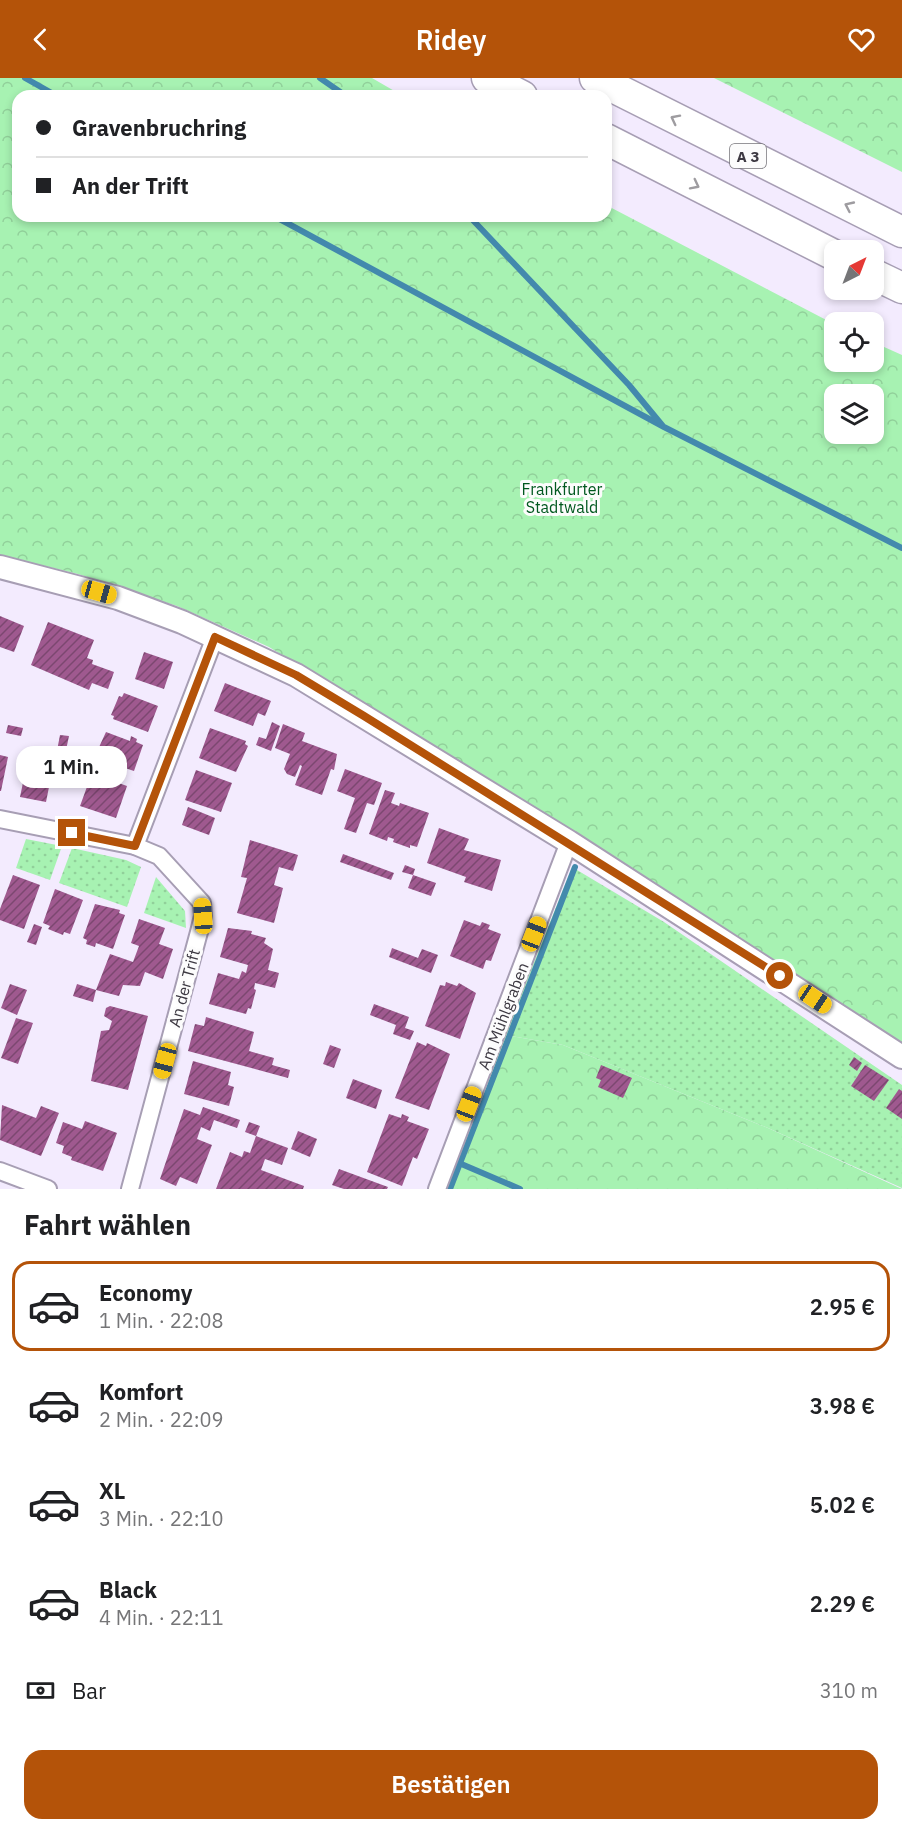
<!DOCTYPE html>
<html lang="de">
<head>
<meta charset="utf-8">
<style>
  body { margin:0; font-family:"IBM Plex Sans",sans-serif; background:#f2f2f2; color:#202124; height:100vh; display:flex; flex-direction:column; font-size:22px; white-space:nowrap }
  * { box-sizing:border-box; margin:0 }
  p { font-size:20px; color:#757577 }
  .icon { flex:none; width:33px; height:33px; fill:none; stroke:currentColor; stroke-width:2; stroke-linecap:round; stroke-linejoin:round }
  .map { position:relative; height:1111px; overflow:hidden }
  .panel { display:flex; flex-direction:column; background:#fff; flex:1 }
  .panel>* { flex:none }
  .banner { position:absolute; left:12px; top:12px; width:600px; height:132px; border-radius:18px; box-shadow:0 3px 9px #0003; display:grid; align-content:center; height:132px; padding:0 24px; background:#fff }
  .needle { width:39px; rotate:42deg }
  .tools { position:absolute; left:824px; top:162px; display:grid; gap:12px }
  .tools a { display:grid; place-items:center; width:60px; height:60px; border-radius:12px; background:#fff; box-shadow:0 3px 9px #0003; font-size:30px }
  .end { position:absolute; width:27px; height:27px; margin:-14px; border:8px solid #b45309; background:#fff; box-shadow:0 0 0 3px #fff }
  .from { border-radius:50% }
  .bubble { position:absolute; height:42px; border-radius:18px; background:#fff; box-shadow:0 3px 9px #0003; font-size:20px; font-weight:600; line-height:42px; text-align:center }
  .car { position:absolute; width:18px; height:36px; margin:-18px -9px; border-radius:8px; box-shadow:0 0 4px 2px #0007; background:linear-gradient(#f5c518 24%,#345 0 40%,#f5c518 0 76%,#345 0 86%,#f5c518 0) }
  .banner b { display:flex; align-items:center; gap:21px; height:57px; font-size:22px }
  .banner b+b { border-top:2px solid #e0e0e0 }
  .banner i { width:15px; height:15px; background:#202124 }
  ul { padding:0; list-style:none }
  li { display:flex; align-items:center; gap:18px; height:90px; margin:0 12px 9px; padding:0 12px; border:3px solid transparent; border-radius:18px }
  li div { flex:1 }
  li b { display:block; font-size:22px }
  li em { font-style:normal; font-weight:600 }
  li.on { border-color:#b45309 }
  li>.icon { width:54px; height:54px; stroke-width:1.5 }
  h2 { padding:0 24px; font-size:27px; line-height:72px }
  .pay { display:flex; align-items:center; gap:15px; height:66px; padding:0 24px; font-size:22px }
  .pay p { margin-inline-start:auto }
  .button { display:flex; gap:12px; margin-top:auto; padding:12px 24px }
  .button a { flex:1; height:69px; border-radius:18px; background:#b45309; color:#fff; font-size:24px; font-weight:600; line-height:69px; text-align:center }
  header { display:flex; justify-content:space-between; align-items:center; height:78px; padding:0 24px; background:#b45309; color:#fff; font-size:27px; font-weight:600 }
  .map>svg:first-child { display:block }
  .grass { fill:url(#grass-dots) }
  .forest { fill:url(#forest-crowns); fill-rule:evenodd }
  .lines { fill:none; stroke-linecap:round; stroke-linejoin:round }
  .stream { stroke:#4389ad; stroke-width:6 }
  .building { fill:url(#building-hatch) }
  .street-casing { stroke:#a79eb4; stroke-width:20 }
  .secondary-casing { stroke:#a79eb4; stroke-width:26 }
  .highway-casing { stroke:#a79eb4; stroke-width:33 }
  .street { stroke:#fff; stroke-width:16 }
  .secondary { stroke:#fff; stroke-width:22 }
  .highway { stroke:#fff; stroke-width:30 }
  .oneway { stroke:#9e9ca0 }
  .route { stroke:#b45309; stroke-width:8 }
  .labels { text-anchor:middle; dominant-baseline:central; stroke-width:6; stroke-linejoin:round; paint-order:stroke }
  .shield { fill:#fcfcfc; stroke:#76747a; stroke-width:1.5 }
  .shield-label { font-size:15px; font-weight:bold; fill:#3d3942 }
  .park-label { font-size:16px; fill:#00581f; stroke:#fcfcfc }
  .street-label { font-size:16px; fill:#3d3942; stroke:#fcfcfc }
</style>
</head>
<body>
<header><svg class="icon" aria-label="back" viewBox="0 0 24 24"><path d="M15 5l-7 7 7 7"/></svg>Ridey<svg class="icon" aria-label="heart" viewBox="0 0 24 24"><path d="M12 20l-8-8c-3-5 5-10 8-4 3-6 11-1 8 4z"/></svg></header>
<div class="map">
<svg width="902" height="1111" viewBox="0 0 902 1111">
  <defs>
    <pattern id="grass-dots" width="8" height="8" patternUnits="userSpaceOnUse" patternTransform="scale(1.5)"><rect width="8" height="8" fill="#a7f2b2"/><path d="M2 2h.1M6 6h.1" fill="none" stroke="#91d09a" stroke-width="1.8" stroke-linecap="round"/></pattern>
    <pattern id="forest-crowns" width="20" height="18" patternUnits="userSpaceOnUse" patternTransform="scale(1.5)"><rect width="20" height="18" fill="#a7f2b2"/><path d="M2 6a3 3 0 1 1 6 0M12 15a3 3 0 1 1 6 0" fill="none" stroke="#91d09a"/></pattern>
    <pattern id="building-hatch" width="6" height="6" patternUnits="userSpaceOnUse" patternTransform="scale(1.5)"><rect width="6" height="6" fill="#9f598f"/><path d="M-1 1l2-2M0 6l6-6M5 7l2-2" fill="none" stroke="#7c4770"/></pattern>
  </defs>
  <rect width="100%" height="100%" fill="#f3ebfe"/>
  <g class="grass">
    <path d="M26,761L62,768L50,802L16,790Z"/>
    <path d="M72,770L126,782L141,789L127,829L59,805Z"/>
    <path d="M572,789L664,844L902,1007V1110L768,1050L563,967L505,957Z"/>
    <path d="M156,799L185,833L186,850L144,835Z"/>
  </g>
  <g class="forest">
    <path d="M0,0H372L403,18H18V138H606V127L834,246V284H873V264L902,277V966L576,757L269,569L177,528L78,496L0,477ZM834,316H873V356H834Z"/>
    <path d="M714,0H902V94Z"/>
    <path d="M505,957L563,967L768,1050L902,1111H447Z"/>
  </g>
  <g class="lines">
    <g class="stream">
      <path d="M25,0L57,18"/>
      <path d="M320,0L346,18"/>
      <path d="M274,138L664,349L902,470"/>
      <path d="M469,138L629,307L662,347"/>
      <path d="M459,1085L520,1111"/>
      <path d="M450,1111L575,789"/>
    </g>
  </g>
  <g class="building">
    <path d="M0,538L24,548L14,574L0,569Z"/>
    <path d="M48,544L94,562L87,580L93,582L92,586L114,594L108,611L92,605L89,612L31,587Z"/>
    <path d="M144,574L173,584L164,611L135,601Z"/>
    <path d="M225,605L271,623L265,638L258,635L253,648L214,633Z"/>
    <path d="M124,615L158,628L148,654L113,641L114,638L111,637L119,618L122,619Z"/>
    <path d="M272,644L280,648L271,673L256,667L259,659L266,661Z"/>
    <path d="M283,646L305,655L302,663L337,676L334,692L331,691L322,717L295,707L302,688L300,687L295,699L287,696L284,691L290,676L275,670Z"/>
    <path d="M8,647L23,650L21,658L6,655Z"/>
    <path d="M210,650L246,663L245,666L248,668L236,694L199,680Z"/>
    <path d="M106,654L130,663L131,658L137,661L136,664L143,667L134,693L113,686L107,701L127,708L116,740L80,728L88,706L83,704Z"/>
    <path d="M60,657L69,658L62,691L53,689L46,724L20,719L28,681L55,683Z"/>
    <path d="M0,677L8,679L1,713H0Z"/>
    <path d="M345,691L382,705L374,727L367,725L356,755L344,751L355,720L337,713Z"/>
    <path d="M196,692L232,705L221,734L185,722Z"/>
    <path d="M385,712L395,715L391,725L399,728L400,725L429,735L417,769L410,767V770L393,764L394,761L388,759L387,763L369,756Z"/>
    <path d="M188,729L215,740L209,757L182,747Z"/>
    <path d="M439,750L469,761L464,772L501,782L492,813L464,804L466,799L427,785Z"/>
    <path d="M250,762L298,777L293,793L279,789L274,807L283,810L274,845L237,835L247,800L241,799Z"/>
    <path d="M343,776L394,795L391,802L340,784Z"/>
    <path d="M405,787L415,791L413,797L436,805L431,818L408,810L413,797L402,794Z"/>
    <path d="M13,797L40,807L24,851L0,842V831Z"/>
    <path d="M55,811L83,822L70,856L64,854L63,857L48,851L50,848L43,845Z"/>
    <path d="M95,826L120,832L119,835L125,837L113,871L96,865L95,869L86,866L87,862L83,860Z"/>
    <path d="M139,841L165,850L159,866L173,871L163,901L145,894L140,908L123,907L119,918L96,912L110,876L133,884L139,868L131,865Z"/>
    <path d="M464,842L480,848L482,844L490,847L488,851L501,856L491,883L486,882L483,891L450,878Z"/>
    <path d="M34,846L42,849L36,867L27,864Z"/>
    <path d="M228,850L252,853L251,856L266,860L264,865L273,871L268,892L279,895L275,910L255,905L254,911L256,912L251,931L248,930L246,936L209,926L218,895L239,901L242,893L246,895L248,887L220,879Z"/>
    <path d="M392,870L418,880L422,871L438,877L431,895L389,879Z"/>
    <path d="M446,904L457,908L459,905L476,915L460,961L425,948L440,907L445,908Z"/>
    <path d="M10,906L27,912L17,937L1,930Z"/>
    <path d="M77,906L96,912L93,924L73,918Z"/>
    <path d="M374,926L409,939L405,950L414,953L410,962L393,956L396,947L370,937Z"/>
    <path d="M110,928L148,938L128,1012L91,1003L101,953L109,952L112,943L104,938L106,930Z"/>
    <path d="M206,939L254,954L249,973L274,980L272,987L290,992L288,1000L188,973L195,946L204,948Z"/>
    <path d="M16,940L33,945L18,986L1,980Z"/>
    <path d="M417,964L426,968L427,965L450,976L429,1032L395,1020Z"/>
    <path d="M330,967L341,971L334,990L323,986Z"/>
    <path d="M854,979L862,985L857,993L849,987Z"/>
    <path d="M193,983L231,994L228,1007L234,1009L229,1028L184,1016Z"/>
    <path d="M601,987L632,1000L623,1020L598,1009L601,1002L596,1000Z"/>
    <path d="M865,987L889,1002L874,1023L851,1008Z"/>
    <path d="M353,1001L382,1012L376,1031L346,1020Z"/>
    <path d="M899,1011L902,1013V1041L886,1030Z"/>
    <path d="M2,1027L36,1040L41,1028L59,1035L41,1078L0,1062Z"/>
    <path d="M203,1029L240,1042L237,1050L214,1042L210,1053L201,1049L197,1061L212,1067L197,1106L180,1099L176,1108L160,1101L184,1031L200,1037Z"/>
    <path d="M389,1036L401,1040L402,1036L409,1039L407,1043L429,1051L417,1081L413,1079L402,1108L367,1094Z"/>
    <path d="M85,1043L117,1055L103,1093L71,1082L72,1079L62,1075L64,1068L56,1065L63,1044L82,1051Z"/>
    <path d="M249,1044L260,1048L256,1058L288,1070L282,1087L265,1081L261,1092L304,1108L303,1111H216L230,1074L242,1079L244,1073L250,1075L256,1058L245,1054Z"/>
    <path d="M298,1053L317,1061L310,1079L291,1071Z"/>
    <path d="M339,1091L388,1109L387,1111H344L332,1107Z"/>
  </g>
  <g class="lines">
    <defs>
      <g id="street">
        <path d="M0,741L135,768L159,778L202,825L203,838L199,854L130,1111"/>
        <path d="M135,768L215,559"/>
        <path d="M0,1093L48,1111"/>
        <path d="M437,1111L569,764"/>
      </g>
      <path id="secondary" d="M0,489L118,520L182,544L296,597L569,764L902,979"/>
      <g id="highway">
        <path d="M487,0L522,18"/>
        <path d="M595,0L902,154"/>
        <path d="M606,61L834,177"/>
        <path d="M873,196L902,210"/>
      </g>
    </defs>
    <use href="#street" class="street-casing"/>
    <use href="#secondary" class="secondary-casing"/>
    <use href="#highway" class="highway-casing"/>
    <use href="#street" class="street"/>
    <use href="#secondary" class="secondary"/>
    <use href="#highway" class="highway"/>
  </g>
  <defs><path id="oneway-chevron" d="M-2-3.5L2.5 0L-2 3.5" fill="none" stroke-width="1.6" stroke-linecap="round" stroke-linejoin="round" transform="scale(1.5)"/></defs>
  <g class="oneway">
    <use href="#oneway-chevron" transform="translate(675 41) rotate(-153)"/>
    <use href="#oneway-chevron" transform="translate(695 107) rotate(27)"/>
    <use href="#oneway-chevron" transform="translate(849 128) rotate(-155)"/>
  </g>
  <g class="lines">
    <path class="route" d="M72,755L135,768L215,559L296,597L364,638L780,898"/>
  </g>
  <g class="labels">
    <rect class="shield" x="730" y="66" width="36" height="24" rx="4.5"/>
    <g class="shield-label">
      <text x="748" y="78">A 3</text>
    </g>
    <g class="park-label">
      <text x="562" y="411">Frankfurter<tspan x="562" dy="18">Stadtwald</tspan></text>
    </g>
    <g class="street-label">
      <text transform="translate(184 910) rotate(-75)">An der Trift</text>
      <text transform="translate(503 938) rotate(-69)">Am Mühlgraben</text>
    </g>
  </g>
</svg>
<div class="tools">
<a><svg class="needle" viewBox="-14 -14 28 28"><path d="M0-13l5 13h-10z" fill="#e53935"/><path d="M0 13l5-13h-10z" fill="#757577"/></svg></a>
<a><svg class="icon" aria-label="locate" viewBox="0 0 24 24"><circle cx="12" cy="12" r="6"/><path d="M12 2v4M12 18v4M2 12h4M18 12h4"/></svg></a>
<a><svg class="icon" aria-label="layers" viewBox="0 0 24 24"><path d="M12 4l9 5-9 5-9-5zM3 14l9 5 9-5"/></svg></a>
</div>
<i class="end from" style="left:780px;top:898px"></i>
<i class="end" style="left:72px;top:755px"></i>
<div class="bubble" style="left:16px;top:668px;width:111px">1 Min.</div>
<i class="car" style="left:99px;top:514px;rotate:106deg"></i>
<i class="car" style="left:203px;top:838px;rotate:356deg"></i>
<i class="car" style="left:534px;top:856px;rotate:21deg"></i>
<i class="car" style="left:815px;top:921px;rotate:124deg"></i>
<i class="car" style="left:165px;top:983px;rotate:195deg"></i>
<i class="car" style="left:469px;top:1026px;rotate:21deg"></i>
<div class="banner">
<b><i class="from"></i>Gravenbruchring</b>
<b><i></i>An der Trift</b>
</div>
</div>
<section class="panel">
<h2>Fahrt wählen</h2>
<ul>
<li class="on"><svg class="icon" aria-label="car" viewBox="0 0 24 24"><path d="M5 17H2v-5l4-1 3-4h7l3 4 3 1v5h-3M9 17h6M6 11h13"/><circle cx="7" cy="17" r="2"/><circle cx="17" cy="17" r="2"/></svg><div><b>Economy</b><p>1 Min. · 22:08</p></div><em>2.95 €</em></li>
<li><svg class="icon" aria-label="car" viewBox="0 0 24 24"><path d="M5 17H2v-5l4-1 3-4h7l3 4 3 1v5h-3M9 17h6M6 11h13"/><circle cx="7" cy="17" r="2"/><circle cx="17" cy="17" r="2"/></svg><div><b>Komfort</b><p>2 Min. · 22:09</p></div><em>3.98 €</em></li>
<li><svg class="icon" aria-label="car" viewBox="0 0 24 24"><path d="M5 17H2v-5l4-1 3-4h7l3 4 3 1v5h-3M9 17h6M6 11h13"/><circle cx="7" cy="17" r="2"/><circle cx="17" cy="17" r="2"/></svg><div><b>XL</b><p>3 Min. · 22:10</p></div><em>5.02 €</em></li>
<li><svg class="icon" aria-label="car" viewBox="0 0 24 24"><path d="M5 17H2v-5l4-1 3-4h7l3 4 3 1v5h-3M9 17h6M6 11h13"/><circle cx="7" cy="17" r="2"/><circle cx="17" cy="17" r="2"/></svg><div><b>Black</b><p>4 Min. · 22:11</p></div><em>2.29 €</em></li>
</ul>
<div class="pay"><svg class="icon" aria-label="cash" viewBox="0 0 24 24"><path d="M3 7h18v10H3z"/><circle cx="12" cy="12" r="2"/></svg>Bar<p>310 m</p></div>
<div class="button"><a>Bestätigen</a></div>
</section>
</body>
</html>
